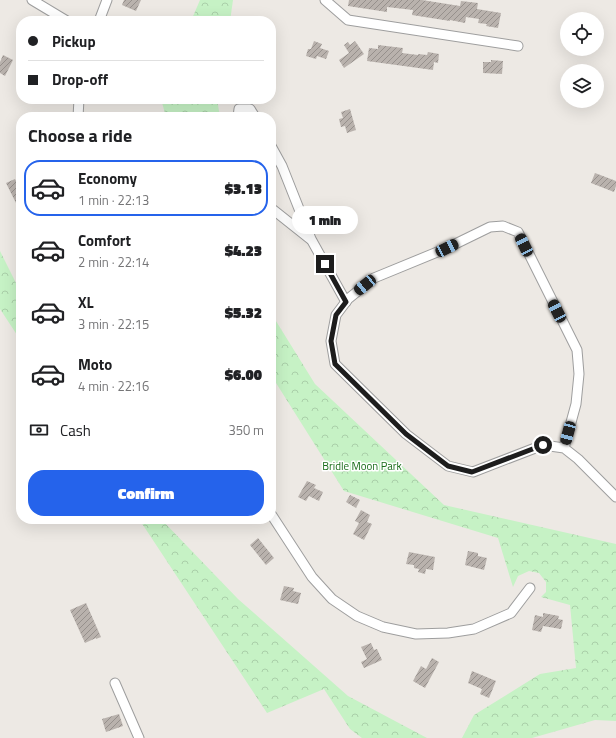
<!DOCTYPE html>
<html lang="en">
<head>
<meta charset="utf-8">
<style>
  body { margin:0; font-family:"Titillium Web",sans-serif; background:#f6f6f6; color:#202124; height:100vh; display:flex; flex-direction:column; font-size:15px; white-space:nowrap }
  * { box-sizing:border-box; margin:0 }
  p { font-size:13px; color:#757577 }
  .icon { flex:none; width:22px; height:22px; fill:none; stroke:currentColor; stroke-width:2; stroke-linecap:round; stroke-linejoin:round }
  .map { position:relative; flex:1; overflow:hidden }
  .panel { position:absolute; left:16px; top:112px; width:260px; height:412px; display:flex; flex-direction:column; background:#fff; border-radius:16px; box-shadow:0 4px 16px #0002 }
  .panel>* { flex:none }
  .banner { position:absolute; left:16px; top:16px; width:260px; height:88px; border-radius:16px; box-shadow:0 4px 16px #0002; display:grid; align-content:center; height:88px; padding:0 12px; background:#fff }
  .buttons { position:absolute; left:560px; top:12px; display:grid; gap:8px }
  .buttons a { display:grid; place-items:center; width:44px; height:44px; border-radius:50%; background:#fff; box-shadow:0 4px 16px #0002; font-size:20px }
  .end { position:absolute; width:18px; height:18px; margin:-9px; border:5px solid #1d1d1d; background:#fff; box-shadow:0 0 0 2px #fff }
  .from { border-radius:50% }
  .bubble { position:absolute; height:28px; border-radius:14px; background:#fff; box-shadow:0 4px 16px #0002; font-size:13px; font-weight:800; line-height:28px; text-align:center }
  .car { position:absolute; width:12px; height:24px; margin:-12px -6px; border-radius:5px; box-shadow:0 0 3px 1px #0007; background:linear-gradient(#222 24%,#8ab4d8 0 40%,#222 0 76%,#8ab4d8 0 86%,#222 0) }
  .banner b { display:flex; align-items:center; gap:14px; height:38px; font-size:15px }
  .banner b+b { border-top:1px solid #e0e0e0 }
  .banner i { width:10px; height:10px; background:#202124 }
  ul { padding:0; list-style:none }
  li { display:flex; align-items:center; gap:12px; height:56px; margin:0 8px 6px; padding:0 4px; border:2px solid transparent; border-radius:16px }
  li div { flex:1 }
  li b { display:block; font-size:15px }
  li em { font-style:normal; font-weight:800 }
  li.on { border-color:#2563eb }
  li>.icon { width:36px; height:36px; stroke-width:1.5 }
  h2 { padding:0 12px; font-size:18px; line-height:48px }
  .pay { display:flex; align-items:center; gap:10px; height:44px; padding:0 12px; font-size:15px }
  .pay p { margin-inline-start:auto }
  .cta { display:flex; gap:8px; margin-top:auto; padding:8px 12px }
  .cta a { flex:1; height:46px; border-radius:16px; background:#2563eb; color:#fff; font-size:16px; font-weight:800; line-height:46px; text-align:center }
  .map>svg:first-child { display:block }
  .park { fill:url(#park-crowns) }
  .building { fill:url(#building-hatch) }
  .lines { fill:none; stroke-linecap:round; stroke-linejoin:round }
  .minor-casing { stroke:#9e9e9e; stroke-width:11 }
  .minor { stroke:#fff; stroke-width:9 }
  .route { stroke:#1d1d1d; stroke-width:5 }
  .labels { text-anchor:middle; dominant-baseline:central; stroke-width:3; stroke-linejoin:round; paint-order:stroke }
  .park-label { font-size:11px; fill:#196c19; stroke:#fff }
</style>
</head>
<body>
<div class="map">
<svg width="616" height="738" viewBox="0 0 616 738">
  <defs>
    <pattern id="park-crowns" width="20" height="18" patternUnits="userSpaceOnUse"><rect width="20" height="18" fill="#c6f2c5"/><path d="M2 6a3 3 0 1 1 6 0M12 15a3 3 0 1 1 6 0" fill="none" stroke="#aacfa9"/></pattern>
    <pattern id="building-hatch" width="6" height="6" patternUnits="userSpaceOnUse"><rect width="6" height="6" fill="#b9b2ad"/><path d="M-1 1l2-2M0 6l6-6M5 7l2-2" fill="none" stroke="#96908c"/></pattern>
  </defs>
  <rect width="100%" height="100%" fill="#ede9e4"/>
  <g class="park">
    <path d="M200,0H233L230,21H191Z"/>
    <path d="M161,99H217L220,117H166Z"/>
    <path d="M0,251L21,293V341L0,309Z"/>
    <path d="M271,313L315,384L444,505L616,544V721L595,720L532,738H462L474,715L540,674L576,668L570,605L541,597L546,592V582L539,573L529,571L518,576L513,587L498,538L344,491L271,375Z"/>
    <path d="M139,519H161L238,599L348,696L427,738H362L350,729L324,689L267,713Z"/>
  </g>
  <g class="building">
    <path d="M124,0H141L136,11L122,5Z"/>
    <path d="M349,0H422L460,6L461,1L478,3L477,9L501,13L498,28L486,26L487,24L478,23L479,19L466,17L465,23L450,20V21L412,15L413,10L387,7V12L348,6Z"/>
    <path d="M314,41L322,44L320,48L329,51L326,59L317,56L316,59L306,56L308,49H311Z"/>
    <path d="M355,41L364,54L344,68L339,60L349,53L344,45L348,42L350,45Z"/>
    <path d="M378,45L403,48L402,53L418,55V54L427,55L428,52L439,54L438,63L434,62L433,70L367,61L369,48L378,49Z"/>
    <path d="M3,55L13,60L5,76L0,73V62Z"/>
    <path d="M491,60L503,61L502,74L483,73V62H491Z"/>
    <path d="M350,109L356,130L347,133L345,126L341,127L339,119L343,118L341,112Z"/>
    <path d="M595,173L616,181V186L614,192L591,183Z"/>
    <path d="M15,179L21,191V213L6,183Z"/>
    <path d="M307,481L316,485L314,488L323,492L319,501L309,496L306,501L298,497Z"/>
    <path d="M350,495L360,500L356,508L346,502Z"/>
    <path d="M361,510L370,515L367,522L372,524L364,540L353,534L359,523L355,521Z"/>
    <path d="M258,538L274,558L266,565L250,545Z"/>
    <path d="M468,551L478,553V556L487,558L484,570L465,565Z"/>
    <path d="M409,552L435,557L433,570L426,569L425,574L418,572L419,569L414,568V565L406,564Z"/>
    <path d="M284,586L294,588L293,591L301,593L298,604L280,600Z"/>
    <path d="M86,603L101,637L96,639V638L85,643L70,610Z"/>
    <path d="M543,613L559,616L558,619L563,620L561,629L543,626L541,632L532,630L535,615L543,617Z"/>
    <path d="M371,643L374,650L377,649L382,660L364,668L361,662L367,659L361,647Z"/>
    <path d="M432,658L439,662L425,688L413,681L421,666L426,669Z"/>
    <path d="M472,671L496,681L489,698L480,694L482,689L468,683Z"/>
    <path d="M119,714L123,726L106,732L102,719Z"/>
  </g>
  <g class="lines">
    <defs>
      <g id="minor">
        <path d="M32,0L67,21"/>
        <path d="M325,0L348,20L518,46"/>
        <path d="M99,21L107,0"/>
        <path d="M78,117L79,99"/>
        <path d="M238,117L239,109H250L255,117"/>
        <path d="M271,146L282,166L311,239L346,302"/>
        <path d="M271,208L310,239"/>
        <path d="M564,448L576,404L579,374L577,350L518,232L503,226L490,227L447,248L374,278L348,299L336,315L331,341L335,364L406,434L448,466L473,472L543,445L564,448L578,459L616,497"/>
        <path d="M271,514L312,577L332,599L357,616L383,627L416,634L448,633L474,629L511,613L530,588"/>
        <path d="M115,683L139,738"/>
      </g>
    </defs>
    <use href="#minor" class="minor-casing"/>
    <use href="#minor" class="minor"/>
  </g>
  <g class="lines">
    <path class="route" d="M325,264L346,302L336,315L331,341L335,364L406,434L448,466L472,472L543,445"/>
  </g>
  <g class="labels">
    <g class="park-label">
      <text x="362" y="466">Bridle Moon Park</text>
    </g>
  </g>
</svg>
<div class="buttons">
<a><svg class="icon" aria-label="locate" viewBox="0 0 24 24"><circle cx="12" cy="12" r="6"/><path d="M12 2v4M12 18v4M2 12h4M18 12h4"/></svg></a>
<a><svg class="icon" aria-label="layers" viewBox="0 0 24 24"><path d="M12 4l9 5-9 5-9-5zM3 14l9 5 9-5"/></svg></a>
</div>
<i class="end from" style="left:543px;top:445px"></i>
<i class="end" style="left:325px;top:264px"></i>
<div class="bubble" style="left:292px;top:206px;width:66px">1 min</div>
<i class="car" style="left:524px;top:245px;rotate:334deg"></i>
<i class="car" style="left:447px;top:248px;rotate:64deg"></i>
<i class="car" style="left:365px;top:285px;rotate:231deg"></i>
<i class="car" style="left:557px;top:311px;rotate:333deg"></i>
<i class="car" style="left:568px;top:433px;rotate:195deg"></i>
<div class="banner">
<b><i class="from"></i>Pickup</b>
<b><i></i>Drop-off</b>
</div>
<section class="panel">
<h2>Choose a ride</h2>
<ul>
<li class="on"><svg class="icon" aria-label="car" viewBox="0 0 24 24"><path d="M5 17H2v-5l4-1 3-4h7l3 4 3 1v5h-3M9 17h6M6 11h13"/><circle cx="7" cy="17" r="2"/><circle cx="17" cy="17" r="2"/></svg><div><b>Economy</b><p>1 min · 22:13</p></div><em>$3.13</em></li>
<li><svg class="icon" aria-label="car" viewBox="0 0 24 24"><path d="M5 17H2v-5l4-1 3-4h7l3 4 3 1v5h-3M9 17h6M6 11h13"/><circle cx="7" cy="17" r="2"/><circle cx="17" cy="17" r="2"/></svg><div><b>Comfort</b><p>2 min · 22:14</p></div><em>$4.23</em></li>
<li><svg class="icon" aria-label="car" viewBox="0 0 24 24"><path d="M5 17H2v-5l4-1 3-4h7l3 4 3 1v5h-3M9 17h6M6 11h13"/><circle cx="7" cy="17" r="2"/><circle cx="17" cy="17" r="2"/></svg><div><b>XL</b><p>3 min · 22:15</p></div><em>$5.32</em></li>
<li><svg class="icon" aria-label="car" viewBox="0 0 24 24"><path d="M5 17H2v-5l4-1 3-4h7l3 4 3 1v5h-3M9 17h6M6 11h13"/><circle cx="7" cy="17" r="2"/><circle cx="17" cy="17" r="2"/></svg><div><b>Moto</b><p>4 min · 22:16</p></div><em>$6.00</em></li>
</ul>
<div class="pay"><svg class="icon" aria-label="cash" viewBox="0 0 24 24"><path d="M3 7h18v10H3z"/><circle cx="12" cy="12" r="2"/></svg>Cash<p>350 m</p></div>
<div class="cta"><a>Confirm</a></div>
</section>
</div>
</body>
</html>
